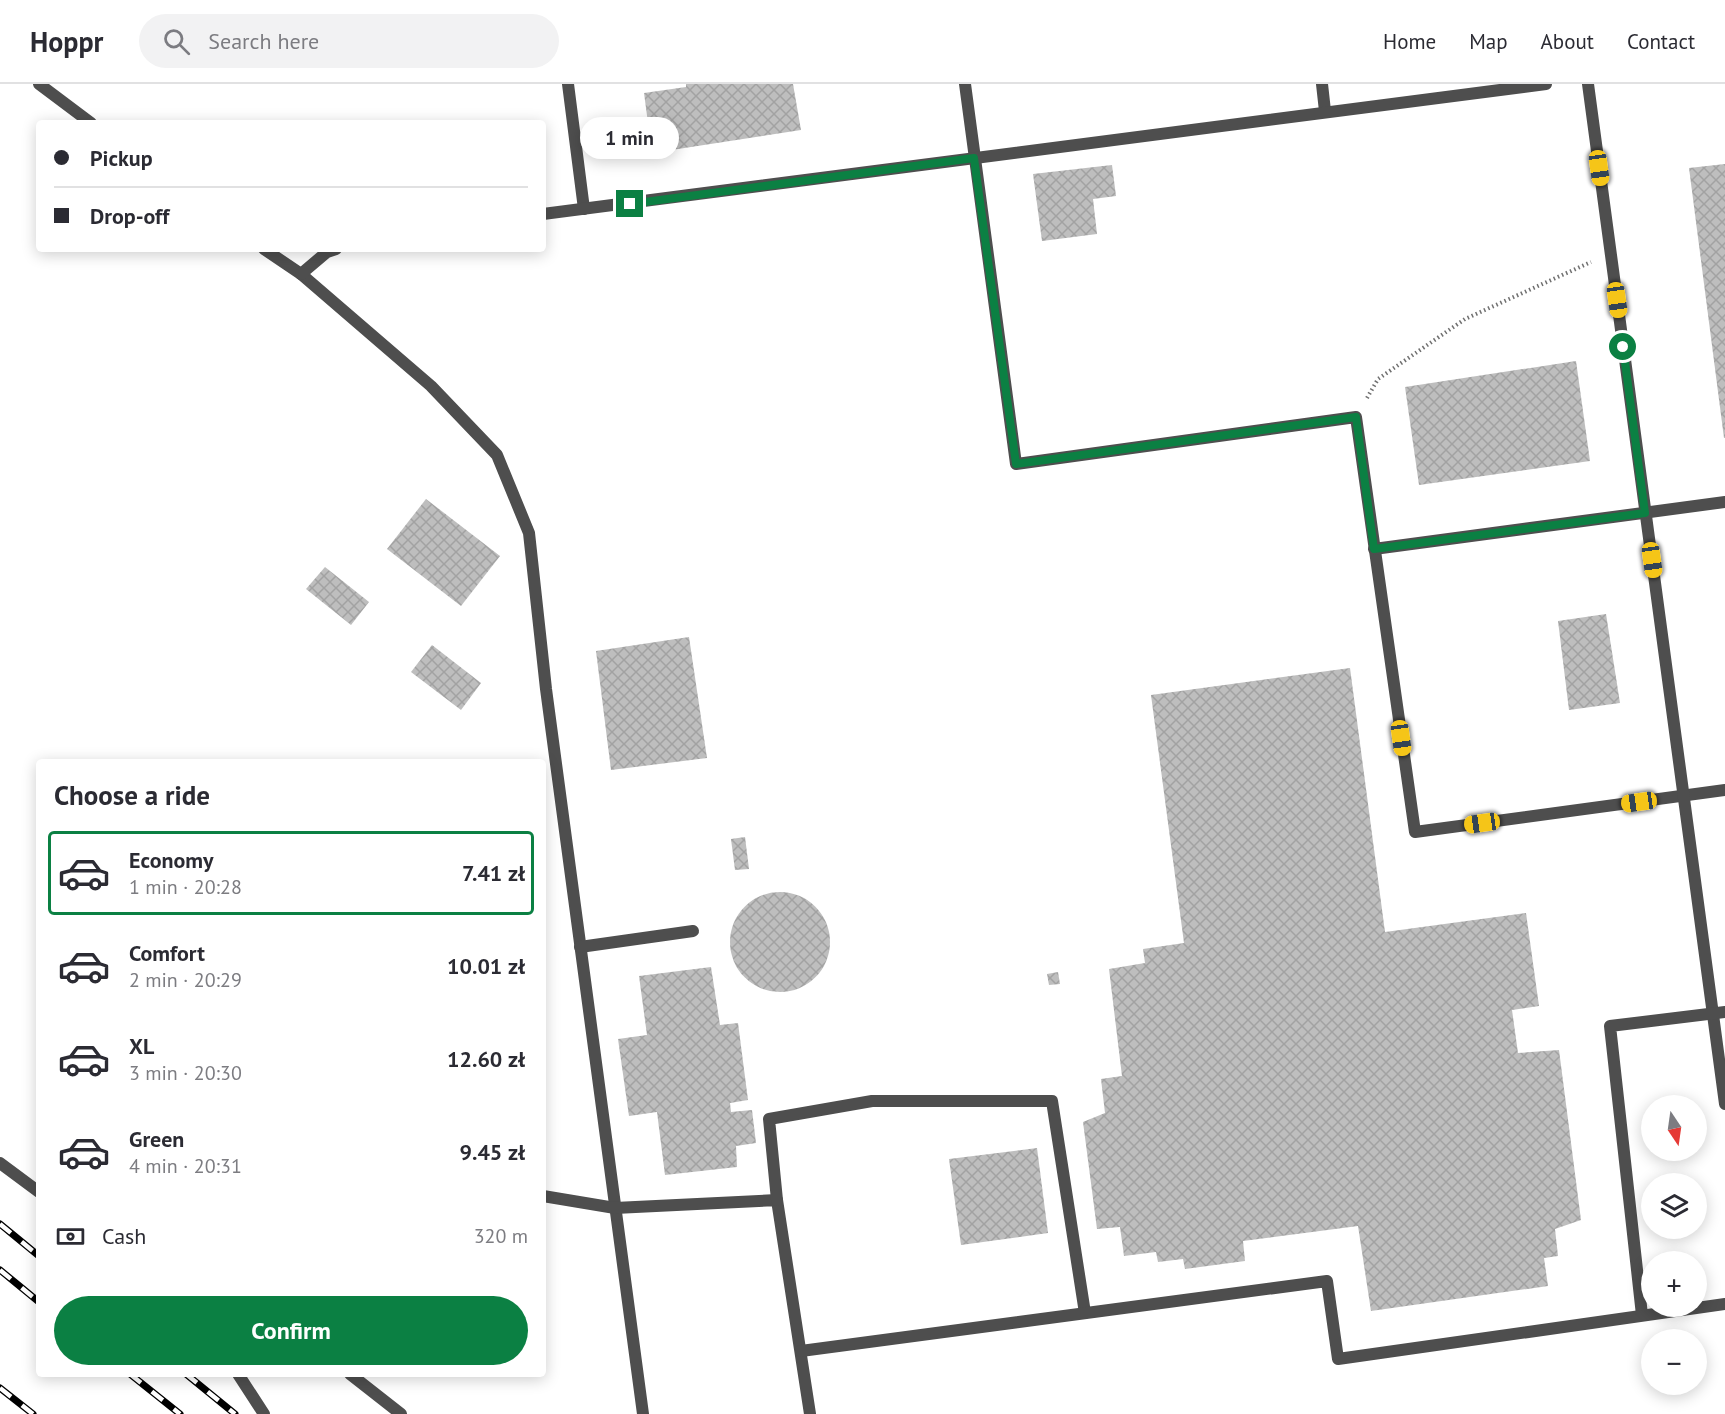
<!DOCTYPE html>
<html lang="en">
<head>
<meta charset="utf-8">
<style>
  body { margin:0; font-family:"PT Sans",sans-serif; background:#f2f2f3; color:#2b2b33; height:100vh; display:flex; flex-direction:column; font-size:22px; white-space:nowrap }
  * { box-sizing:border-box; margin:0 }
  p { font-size:20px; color:#7c7c81 }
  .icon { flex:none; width:33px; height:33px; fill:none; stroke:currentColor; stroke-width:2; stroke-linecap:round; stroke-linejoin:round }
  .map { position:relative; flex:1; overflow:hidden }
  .details { position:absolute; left:36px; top:675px; width:510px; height:618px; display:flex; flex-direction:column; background:#fff; border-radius:6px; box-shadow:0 3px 15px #0003 }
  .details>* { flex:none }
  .top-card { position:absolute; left:36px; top:36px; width:510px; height:132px; border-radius:6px; box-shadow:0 3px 15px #0003; display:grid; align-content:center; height:132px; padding:0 18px; background:#fff }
  .needle { width:39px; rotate:167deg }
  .tools { position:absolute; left:1641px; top:1011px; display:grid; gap:12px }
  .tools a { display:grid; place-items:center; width:66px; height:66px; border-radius:50%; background:#fff; box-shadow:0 3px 15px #0003; font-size:30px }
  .end { position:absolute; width:27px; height:27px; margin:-14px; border:8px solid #0b8043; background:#fff; box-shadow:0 0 0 3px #fff }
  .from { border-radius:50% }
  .bubble { position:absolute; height:42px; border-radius:21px; background:#fff; box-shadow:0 3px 15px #0003; font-size:20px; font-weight:700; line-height:42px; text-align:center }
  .car { position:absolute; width:18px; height:36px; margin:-18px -9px; border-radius:8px; box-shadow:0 0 4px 2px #0007; background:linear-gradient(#f5c518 24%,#345 0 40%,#f5c518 0 76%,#345 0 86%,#f5c518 0) }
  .top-card b { display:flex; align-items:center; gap:21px; height:57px; font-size:22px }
  .top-card b+b { border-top:2px solid #e1e1e2 }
  .top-card i { width:15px; height:15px; background:#2b2b33 }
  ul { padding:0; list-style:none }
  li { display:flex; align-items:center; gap:18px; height:84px; margin:0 12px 9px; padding:0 6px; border:3px solid transparent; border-radius:6px }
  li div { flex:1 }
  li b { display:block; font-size:22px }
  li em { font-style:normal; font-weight:700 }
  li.current { border-color:#0b8043 }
  li>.icon { width:54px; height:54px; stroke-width:1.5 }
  h2 { padding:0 18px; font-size:27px; line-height:72px }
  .pay { display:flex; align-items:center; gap:15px; height:66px; padding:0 18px; font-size:22px }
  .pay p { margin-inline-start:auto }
  .primary-button { display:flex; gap:12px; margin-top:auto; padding:12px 18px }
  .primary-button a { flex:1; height:69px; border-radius:36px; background:#0b8043; color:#fff; font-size:24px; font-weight:700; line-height:69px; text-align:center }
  header { display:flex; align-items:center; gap:36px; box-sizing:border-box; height:84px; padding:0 30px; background:#fff; border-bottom:2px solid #e1e1e2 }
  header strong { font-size:28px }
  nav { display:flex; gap:33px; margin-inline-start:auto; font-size:21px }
  .search { width:420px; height:54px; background:#f2f2f3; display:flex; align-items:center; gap:15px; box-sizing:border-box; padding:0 21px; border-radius:33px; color:#7c7c81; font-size:22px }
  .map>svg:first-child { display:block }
  .building { fill:url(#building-cross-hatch) }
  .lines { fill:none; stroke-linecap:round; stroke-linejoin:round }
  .path { stroke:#707070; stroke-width:4; stroke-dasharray:1.5 3; stroke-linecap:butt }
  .lane { stroke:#4e4e4e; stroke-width:12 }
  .rail-casing { stroke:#000; stroke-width:7 }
  .rail { stroke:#fff; stroke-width:4.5; stroke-dasharray:14; stroke-linecap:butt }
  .route { stroke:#0b8043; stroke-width:8 }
</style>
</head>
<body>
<header>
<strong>Hoppr</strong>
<div class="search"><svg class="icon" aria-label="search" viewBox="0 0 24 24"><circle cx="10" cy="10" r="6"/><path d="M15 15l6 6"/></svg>Search here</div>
<nav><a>Home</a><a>Map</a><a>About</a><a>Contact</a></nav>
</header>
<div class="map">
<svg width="1725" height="1330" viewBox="0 0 1725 1330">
  <defs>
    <pattern id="building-cross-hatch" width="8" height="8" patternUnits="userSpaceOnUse" patternTransform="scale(1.5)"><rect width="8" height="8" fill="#bebebe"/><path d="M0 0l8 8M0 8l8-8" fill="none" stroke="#a2a2a2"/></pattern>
  </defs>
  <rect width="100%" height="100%" fill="#fff"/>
  <g class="building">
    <path d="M686,0H793L801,46L652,69L644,9L686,3Z"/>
    <path d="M1725,80V354H1724L1689,84Z"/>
    <path d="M1112,81L1116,112L1093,115L1097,150L1042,157L1033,90Z"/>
    <path d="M1576,277L1590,377L1419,401L1405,303Z"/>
    <path d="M426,415L500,472L461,522L387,465Z"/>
    <path d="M325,483L369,518L351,541L306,505Z"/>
    <path d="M1606,530L1620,619L1569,626L1558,537Z"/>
    <path d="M689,553L707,674L611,686L596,567Z"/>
    <path d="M432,561L481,599L461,626L411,588Z"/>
    <path d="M1350,584L1385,848L1526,829L1539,922L1512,926L1518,969L1559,966L1581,1136L1555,1145L1558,1172L1544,1174L1548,1202L1371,1227L1358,1142L1243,1157L1245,1177L1185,1185L1183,1175L1158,1178L1156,1168L1124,1172L1120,1143L1097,1145L1083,1038L1105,1029L1101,995L1122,992L1109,885L1145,879L1143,865L1184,859L1151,611Z"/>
    <path d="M745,753L749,785L735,786L731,755Z"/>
    <circle cx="780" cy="858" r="50"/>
    <path d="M711,883L720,941L738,939L748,1016L730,1019L731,1028L752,1026L756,1059L736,1062L737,1083L665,1091L657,1028L629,1032L618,955L647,951L639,892Z"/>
    <path d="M1058,888L1060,900L1049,901L1047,890Z"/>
    <path d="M1037,1064L1048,1149L961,1161L949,1075Z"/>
  </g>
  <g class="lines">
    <path class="path" d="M1367,314L1378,295L1465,235L1591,178"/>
    <g class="lane">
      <path d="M39,0L91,39"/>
      <path d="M568,0L584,125"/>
      <path d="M965,0L1016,380L1356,333L1415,748L1725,706"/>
      <path d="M1322,0L1325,27"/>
      <path d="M1588,0L1725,1020"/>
      <path d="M543,130C878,88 1212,41 1546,0"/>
      <path d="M264,165L301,190L431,302L497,371L529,449L546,605L643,1330"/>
      <path d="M301,190L327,168L336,165"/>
      <path d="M1374,465L1725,418"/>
      <path d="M580,863L693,847"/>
      <path d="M0,1079L39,1108"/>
      <path d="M543,1112L615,1124L777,1116L810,1330"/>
      <path d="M777,1116L769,1035L872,1017H1052L1085,1229"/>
      <path d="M1642,1231L1610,942L1725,928"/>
      <path d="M801,1267L1327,1197L1338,1275L1725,1220"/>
      <path d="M238,1290L264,1330"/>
      <path d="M350,1290L401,1330"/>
    </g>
    <defs>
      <g id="rail">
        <path d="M0,1140L39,1172"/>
        <path d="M0,1186L39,1218"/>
        <path d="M130,1290L180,1330"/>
        <path d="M186,1290L235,1330"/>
        <path d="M0,1304L33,1330"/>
      </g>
    </defs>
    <use href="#rail" class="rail-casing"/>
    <use href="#rail" class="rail"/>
  </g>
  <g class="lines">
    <path class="route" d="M630,120L974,74L1016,380L1356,333L1374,465L1645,429L1623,263"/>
  </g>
</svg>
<div class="tools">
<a><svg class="needle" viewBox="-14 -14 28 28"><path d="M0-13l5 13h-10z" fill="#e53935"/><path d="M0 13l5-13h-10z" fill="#7c7c81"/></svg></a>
<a><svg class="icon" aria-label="layers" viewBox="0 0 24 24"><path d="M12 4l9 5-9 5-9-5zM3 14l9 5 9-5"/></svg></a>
<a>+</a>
<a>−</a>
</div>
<i class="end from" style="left:1623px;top:263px"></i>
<i class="end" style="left:630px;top:120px"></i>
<div class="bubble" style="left:580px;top:33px;width:99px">1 min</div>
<i class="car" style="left:1599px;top:84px;rotate:172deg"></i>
<i class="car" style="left:1617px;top:216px;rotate:172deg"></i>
<i class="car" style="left:1652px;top:476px;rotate:172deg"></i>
<i class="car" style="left:1401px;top:654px;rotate:172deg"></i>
<i class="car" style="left:1639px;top:718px;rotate:262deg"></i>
<i class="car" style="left:1482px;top:739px;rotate:262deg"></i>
<div class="top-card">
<b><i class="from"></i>Pickup</b>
<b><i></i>Drop-off</b>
</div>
<section class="details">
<h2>Choose a ride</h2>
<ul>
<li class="current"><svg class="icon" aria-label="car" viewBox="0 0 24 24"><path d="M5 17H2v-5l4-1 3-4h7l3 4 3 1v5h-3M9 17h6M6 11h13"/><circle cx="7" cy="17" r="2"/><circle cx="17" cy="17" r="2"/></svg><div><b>Economy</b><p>1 min · 20:28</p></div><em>7.41 zł</em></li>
<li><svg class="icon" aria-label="car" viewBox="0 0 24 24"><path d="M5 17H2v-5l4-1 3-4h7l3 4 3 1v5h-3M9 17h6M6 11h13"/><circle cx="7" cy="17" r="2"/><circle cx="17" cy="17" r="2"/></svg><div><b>Comfort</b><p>2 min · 20:29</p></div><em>10.01 zł</em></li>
<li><svg class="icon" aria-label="car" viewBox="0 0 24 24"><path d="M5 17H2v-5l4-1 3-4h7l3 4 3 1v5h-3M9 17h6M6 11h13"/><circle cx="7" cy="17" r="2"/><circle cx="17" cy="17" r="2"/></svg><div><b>XL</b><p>3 min · 20:30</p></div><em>12.60 zł</em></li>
<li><svg class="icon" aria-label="car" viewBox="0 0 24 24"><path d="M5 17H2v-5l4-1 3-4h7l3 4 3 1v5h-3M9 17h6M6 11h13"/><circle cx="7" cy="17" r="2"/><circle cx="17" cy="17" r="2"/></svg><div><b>Green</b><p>4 min · 20:31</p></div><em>9.45 zł</em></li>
</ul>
<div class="pay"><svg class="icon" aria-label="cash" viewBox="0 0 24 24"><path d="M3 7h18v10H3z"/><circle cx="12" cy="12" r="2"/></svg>Cash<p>320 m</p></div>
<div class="primary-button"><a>Confirm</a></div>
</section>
</div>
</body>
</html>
